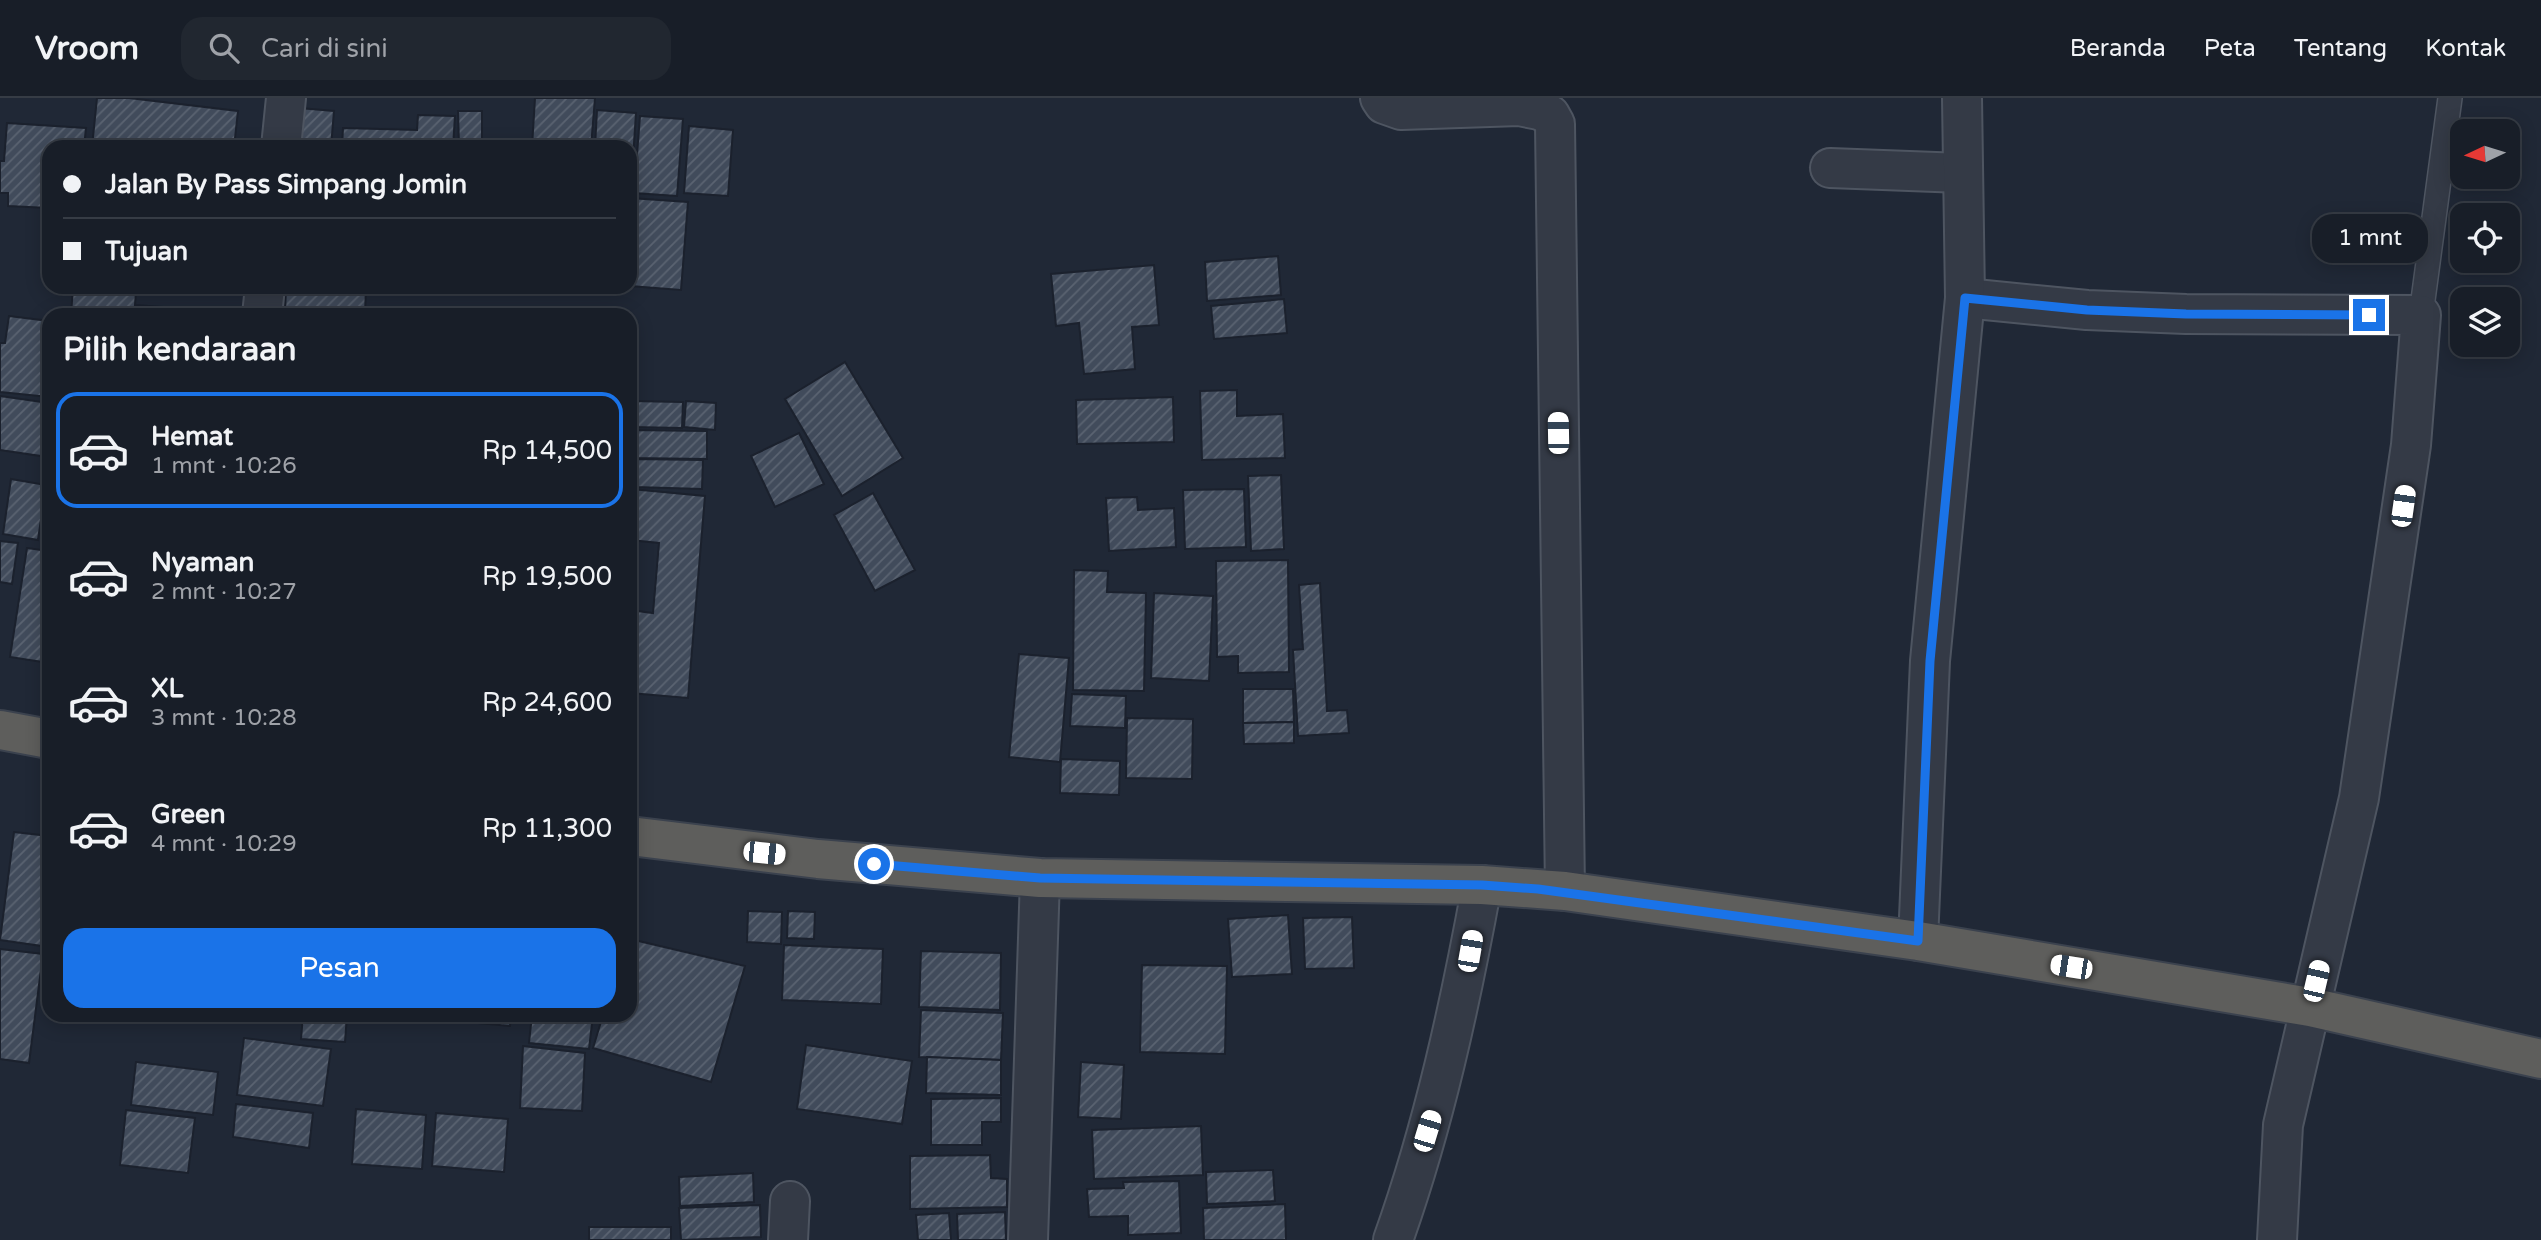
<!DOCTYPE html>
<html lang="id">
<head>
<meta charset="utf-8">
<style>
  body { margin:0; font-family:"Varela Round",sans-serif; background:#212730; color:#f1f3f6; height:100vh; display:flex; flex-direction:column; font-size:26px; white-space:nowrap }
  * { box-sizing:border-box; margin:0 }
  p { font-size:23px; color:#9fa2a8 }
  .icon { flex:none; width:38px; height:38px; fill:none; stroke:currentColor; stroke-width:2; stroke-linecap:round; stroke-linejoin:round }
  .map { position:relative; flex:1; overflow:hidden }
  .sheet { position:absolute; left:42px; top:210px; width:595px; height:714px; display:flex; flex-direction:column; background:#181e28; border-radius:21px; box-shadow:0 4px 18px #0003,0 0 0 2px #363c45 }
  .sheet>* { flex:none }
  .guide { position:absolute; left:42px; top:42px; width:595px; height:154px; border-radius:21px; box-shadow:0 4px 18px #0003,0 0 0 2px #363c45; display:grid; align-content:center; height:154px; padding:0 21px; background:#181e28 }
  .needle { width:46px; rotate:266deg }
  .tools { position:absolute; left:2450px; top:21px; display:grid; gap:14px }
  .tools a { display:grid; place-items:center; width:70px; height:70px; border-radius:14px; background:#181e28; box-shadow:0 4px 18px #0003,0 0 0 2px #363c45; font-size:35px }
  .end { position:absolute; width:32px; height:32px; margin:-16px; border:9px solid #1a73e8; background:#fff; box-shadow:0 0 0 4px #fff }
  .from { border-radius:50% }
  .bubble { position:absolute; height:49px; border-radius:21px; background:#181e28; box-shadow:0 4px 18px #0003,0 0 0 2px #363c45; font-size:23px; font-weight:600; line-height:49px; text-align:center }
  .car { position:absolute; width:21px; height:42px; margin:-21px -10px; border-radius:9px; box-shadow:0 0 5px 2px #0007; background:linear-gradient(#fff 24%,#345 0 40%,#fff 0 76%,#345 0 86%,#fff 0) }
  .guide b { display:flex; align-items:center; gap:24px; height:66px; font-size:26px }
  .guide b+b { border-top:2px solid #363c45 }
  .guide i { width:18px; height:18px; background:#f1f3f6 }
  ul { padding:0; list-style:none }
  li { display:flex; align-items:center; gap:21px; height:116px; margin:0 14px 10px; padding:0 7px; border:4px solid transparent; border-radius:21px }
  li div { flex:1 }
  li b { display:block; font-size:26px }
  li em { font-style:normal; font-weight:600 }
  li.current { border-color:#1a73e8 }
  li>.icon { width:63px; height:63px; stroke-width:1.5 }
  h2 { padding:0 21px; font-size:32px; line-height:84px }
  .action { display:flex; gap:14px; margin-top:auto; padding:14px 21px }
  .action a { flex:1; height:80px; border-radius:21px; background:#1a73e8; color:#fff; font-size:28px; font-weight:600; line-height:80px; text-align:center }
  header { display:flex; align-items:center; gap:42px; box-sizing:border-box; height:98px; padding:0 35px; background:#181e28; border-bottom:2px solid #363c45 }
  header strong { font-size:33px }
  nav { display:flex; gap:38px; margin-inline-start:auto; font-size:24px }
  .search { width:490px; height:63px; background:#212730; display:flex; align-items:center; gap:18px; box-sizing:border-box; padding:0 24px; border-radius:21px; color:#9fa2a8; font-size:26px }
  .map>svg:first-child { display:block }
  .building { fill:url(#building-hatch); stroke:#1b212d; stroke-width:2 }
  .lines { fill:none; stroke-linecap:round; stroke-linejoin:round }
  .service-casing { stroke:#4e5561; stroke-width:26 }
  .minor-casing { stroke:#4e5561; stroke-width:42 }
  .trunk-casing { stroke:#3b424e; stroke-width:42 }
  .service { stroke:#343a46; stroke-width:23 }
  .minor { stroke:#343a46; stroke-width:38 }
  .trunk { stroke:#5e5e5c; stroke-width:38 }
  .route { stroke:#1a73e8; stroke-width:9 }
</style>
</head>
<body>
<header>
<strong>Vroom</strong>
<div class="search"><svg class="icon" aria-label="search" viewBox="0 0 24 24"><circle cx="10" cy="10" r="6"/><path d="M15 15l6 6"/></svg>Cari di sini</div>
<nav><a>Beranda</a><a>Peta</a><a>Tentang</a><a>Kontak</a></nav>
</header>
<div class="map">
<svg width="2541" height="1142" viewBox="0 0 2541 1142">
  <defs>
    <pattern id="building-hatch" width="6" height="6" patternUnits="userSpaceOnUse" patternTransform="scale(1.75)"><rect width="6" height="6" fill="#414b5b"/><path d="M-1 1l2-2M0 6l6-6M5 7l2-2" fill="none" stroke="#5a6371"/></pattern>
  </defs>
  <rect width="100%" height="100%" fill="#202836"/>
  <g class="building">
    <path d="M97,0H129L238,13L234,49H92Z"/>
    <path d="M535,0H595L591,49H532Z"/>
    <path d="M299,10L334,13L331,49H296Z"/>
    <path d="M597,12L636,15L631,91L630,49H595Z"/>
    <path d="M458,13H482V49H459Z"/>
    <path d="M418,17L455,18L453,49H342L343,30L417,32Z"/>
    <path d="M640,18L683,21L677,98L634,95Z"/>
    <path d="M7,25L86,30L84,49H49V110L8,108V95H0V63H4Z"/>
    <path d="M689,28L733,32L728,98L684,95Z"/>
    <path d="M630,100L688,104L681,192L630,188Z"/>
    <path d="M1278,158L1281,197L1207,203L1205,164Z"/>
    <path d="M1154,167L1159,227L1132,229L1135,271L1084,276L1079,225L1056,228L1051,176Z"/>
    <path d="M73,189L136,194L135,207L175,210L174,217H71Z"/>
    <path d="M105,189H180V192Z"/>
    <path d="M286,189H366L365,217L285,215Z"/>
    <path d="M1284,201L1287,235L1214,241L1211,208Z"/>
    <path d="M9,218L49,223V299L0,294V245H5Z"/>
    <path d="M845,264L903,360L842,398L785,301Z"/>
    <path d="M1237,292V318L1283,316L1285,360L1202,362L1200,293Z"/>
    <path d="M0,298L49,305L41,358L0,352Z"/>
    <path d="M1173,299L1174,344L1077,346L1076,302Z"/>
    <path d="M630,303L683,304L682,330L630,329Z"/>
    <path d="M686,303L716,305L715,332L684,329Z"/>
    <path d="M630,332L707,333V361L630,360Z"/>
    <path d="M799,335L824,386L775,409L751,358Z"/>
    <path d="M635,361L703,362L702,391L634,389Z"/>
    <path d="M1281,377L1284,451L1251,453L1248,378Z"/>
    <path d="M11,381L46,387L38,442L3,436Z"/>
    <path d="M631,391L705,398L688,600L630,595V512L653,515L659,445L630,442Z"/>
    <path d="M1244,391L1246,449L1185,451L1183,392Z"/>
    <path d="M873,395L915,472L875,493L834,417Z"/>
    <path d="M1137,399L1138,412L1174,410L1176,449L1109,453L1106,400Z"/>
    <path d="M49,415V449H43Z"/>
    <path d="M0,443L18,445L12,486L0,484Z"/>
    <path d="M27,450L49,453V565L10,559Z"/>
    <path d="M1288,462L1289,574L1238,575V558L1217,559L1216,463Z"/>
    <path d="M1074,472L1108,473L1107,494L1146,495L1144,593L1073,592Z"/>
    <path d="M1320,485L1327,613L1347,612L1349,635L1298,638L1293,552L1303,551L1299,487Z"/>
    <path d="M1154,495L1213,498L1209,583L1151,580Z"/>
    <path d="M1019,556L1069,560L1060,664L1009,659Z"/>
    <path d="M1243,591H1293L1294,624L1243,625Z"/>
    <path d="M1072,596L1126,598L1125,630L1070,628Z"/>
    <path d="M1127,620L1193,621L1192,681L1126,680Z"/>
    <path d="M1294,624V645L1244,646L1243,625Z"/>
    <path d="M1061,661L1120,663L1119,697L1060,695Z"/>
    <path d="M14,734L49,738V849L0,842Z"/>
    <path d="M748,813L782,814L781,846L747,844Z"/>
    <path d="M788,813L815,814L814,841L787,840Z"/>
    <path d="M1288,817L1292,876L1232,879L1228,821Z"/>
    <path d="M1352,819L1354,870L1305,871L1303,820Z"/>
    <path d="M630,841L745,868L711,984L593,950L603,917H630Z"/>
    <path d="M784,847L883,851L881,906L782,902Z"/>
    <path d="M0,851L43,856L29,965L0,961Z"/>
    <path d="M921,853L1001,855L1000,912L919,909Z"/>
    <path d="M1142,867L1227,868L1225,956L1140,954Z"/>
    <path d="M921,912L1003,915L1001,962L919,959Z"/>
    <path d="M303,917H347L345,944L301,941Z"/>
    <path d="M393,917H511L510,928Z"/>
    <path d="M532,917H593L589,951L529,945Z"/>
    <path d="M244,940L331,951L323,1008L237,997Z"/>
    <path d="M806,947L912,963L902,1026L797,1011Z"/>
    <path d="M523,948L585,955L582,1013L520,1010Z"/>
    <path d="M927,959L1001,962V997L926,995Z"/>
    <path d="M136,964L218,974L213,1017L131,1007Z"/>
    <path d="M1081,964L1124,967L1121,1021L1078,1019Z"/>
    <path d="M1001,1000V1024H982V1047H931V1001Z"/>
    <path d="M236,1006L313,1015L309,1050L233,1039Z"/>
    <path d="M356,1011L426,1017L422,1071L352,1066Z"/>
    <path d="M126,1012L195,1020L188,1075L120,1067Z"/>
    <path d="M436,1015L508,1021L504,1074L432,1068Z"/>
    <path d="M1201,1028L1203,1077L1094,1081L1092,1032Z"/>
    <path d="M990,1057L991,1080L1007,1081V1109L910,1111V1058Z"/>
    <path d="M1273,1072L1275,1103L1207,1106L1206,1074Z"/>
    <path d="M753,1075L754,1104L680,1108L679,1079Z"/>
    <path d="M1179,1083L1181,1135L1128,1137V1118L1089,1119L1087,1091L1124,1090L1123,1084Z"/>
    <path d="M1285,1106L1286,1142H1204L1203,1110Z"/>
    <path d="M760,1107L761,1139L681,1142L679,1110Z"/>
    <path d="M1005,1114L1006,1142H958L957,1116Z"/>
    <path d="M949,1115L951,1142H918L916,1117Z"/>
    <rect x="589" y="1129" width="82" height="13"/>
  </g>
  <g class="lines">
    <defs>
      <path id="service" d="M2421,217L2450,0"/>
      <g id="minor">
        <path d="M1380,0L1384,6L1401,12L1519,8L1539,12L1550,17L1555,26L1565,793"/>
        <path d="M281,49L286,0"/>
        <path d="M1830,70L1962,75"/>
        <path d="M1965,200L2087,212L2186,216L2421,217L2411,347L2359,700L2283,1027L2277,1142"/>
        <path d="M262,217L265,189"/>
        <path d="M1918,843L1930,563L1965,200L1962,0"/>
        <path d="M788,1142L790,1103"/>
        <path d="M1028,1142L1040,780"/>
        <path d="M1393,1142C1434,1027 1460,907 1482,787"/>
      </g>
      <g id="trunk">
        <path d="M0,632L49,641"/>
        <path d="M630,738L818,761L1040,780L1482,787L1565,793L1918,843L2310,909L2541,961"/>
      </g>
    </defs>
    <use href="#service" class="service-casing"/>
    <use href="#minor" class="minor-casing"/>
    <use href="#trunk" class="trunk-casing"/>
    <use href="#service" class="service"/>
    <use href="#minor" class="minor"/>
    <use href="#trunk" class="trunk"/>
  </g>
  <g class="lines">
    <path class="route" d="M874,766L1040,780L1482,787L1538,791L1918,843L1930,563L1965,200L2087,212L2186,216L2369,217"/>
  </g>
</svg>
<div class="tools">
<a><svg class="needle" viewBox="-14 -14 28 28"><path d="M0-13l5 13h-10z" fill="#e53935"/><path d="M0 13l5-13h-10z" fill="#9fa2a8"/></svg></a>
<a><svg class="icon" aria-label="locate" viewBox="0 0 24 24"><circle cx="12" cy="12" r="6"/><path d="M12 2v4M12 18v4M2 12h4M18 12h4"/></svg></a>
<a><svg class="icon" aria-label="layers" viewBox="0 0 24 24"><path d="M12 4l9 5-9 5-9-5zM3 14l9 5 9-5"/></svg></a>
</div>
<i class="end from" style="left:874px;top:766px"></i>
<i class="end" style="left:2369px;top:217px"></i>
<div class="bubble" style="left:2312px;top:116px;width:116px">1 mnt</div>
<i class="car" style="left:1558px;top:335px;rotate:359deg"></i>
<i class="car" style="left:2403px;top:408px;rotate:8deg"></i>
<i class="car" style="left:764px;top:755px;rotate:96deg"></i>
<i class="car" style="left:1470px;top:853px;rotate:10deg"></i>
<i class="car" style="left:2071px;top:869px;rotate:279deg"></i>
<i class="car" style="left:2316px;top:883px;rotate:13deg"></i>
<i class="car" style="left:1427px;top:1033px;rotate:17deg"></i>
<div class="guide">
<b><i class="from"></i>Jalan By Pass Simpang Jomin</b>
<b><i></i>Tujuan</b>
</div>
<section class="sheet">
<h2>Pilih kendaraan</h2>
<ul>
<li class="current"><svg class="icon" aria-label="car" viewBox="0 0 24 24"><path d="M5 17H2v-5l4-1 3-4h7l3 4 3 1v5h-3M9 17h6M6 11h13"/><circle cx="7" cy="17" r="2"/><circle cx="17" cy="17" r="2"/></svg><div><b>Hemat</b><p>1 mnt · 10:26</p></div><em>Rp 14,500</em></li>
<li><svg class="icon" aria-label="car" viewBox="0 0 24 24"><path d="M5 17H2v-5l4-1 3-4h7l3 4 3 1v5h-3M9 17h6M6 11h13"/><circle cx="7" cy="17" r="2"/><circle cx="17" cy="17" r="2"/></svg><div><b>Nyaman</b><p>2 mnt · 10:27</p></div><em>Rp 19,500</em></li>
<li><svg class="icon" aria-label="car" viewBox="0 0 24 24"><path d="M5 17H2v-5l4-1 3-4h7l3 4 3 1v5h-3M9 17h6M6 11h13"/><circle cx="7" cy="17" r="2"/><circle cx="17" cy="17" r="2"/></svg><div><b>XL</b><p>3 mnt · 10:28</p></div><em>Rp 24,600</em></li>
<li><svg class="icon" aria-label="car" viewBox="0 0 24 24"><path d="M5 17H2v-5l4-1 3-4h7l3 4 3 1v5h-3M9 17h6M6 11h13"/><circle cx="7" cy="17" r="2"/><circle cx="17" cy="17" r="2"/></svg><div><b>Green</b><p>4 mnt · 10:29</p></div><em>Rp 11,300</em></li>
</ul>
<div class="action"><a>Pesan</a></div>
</section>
</div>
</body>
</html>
